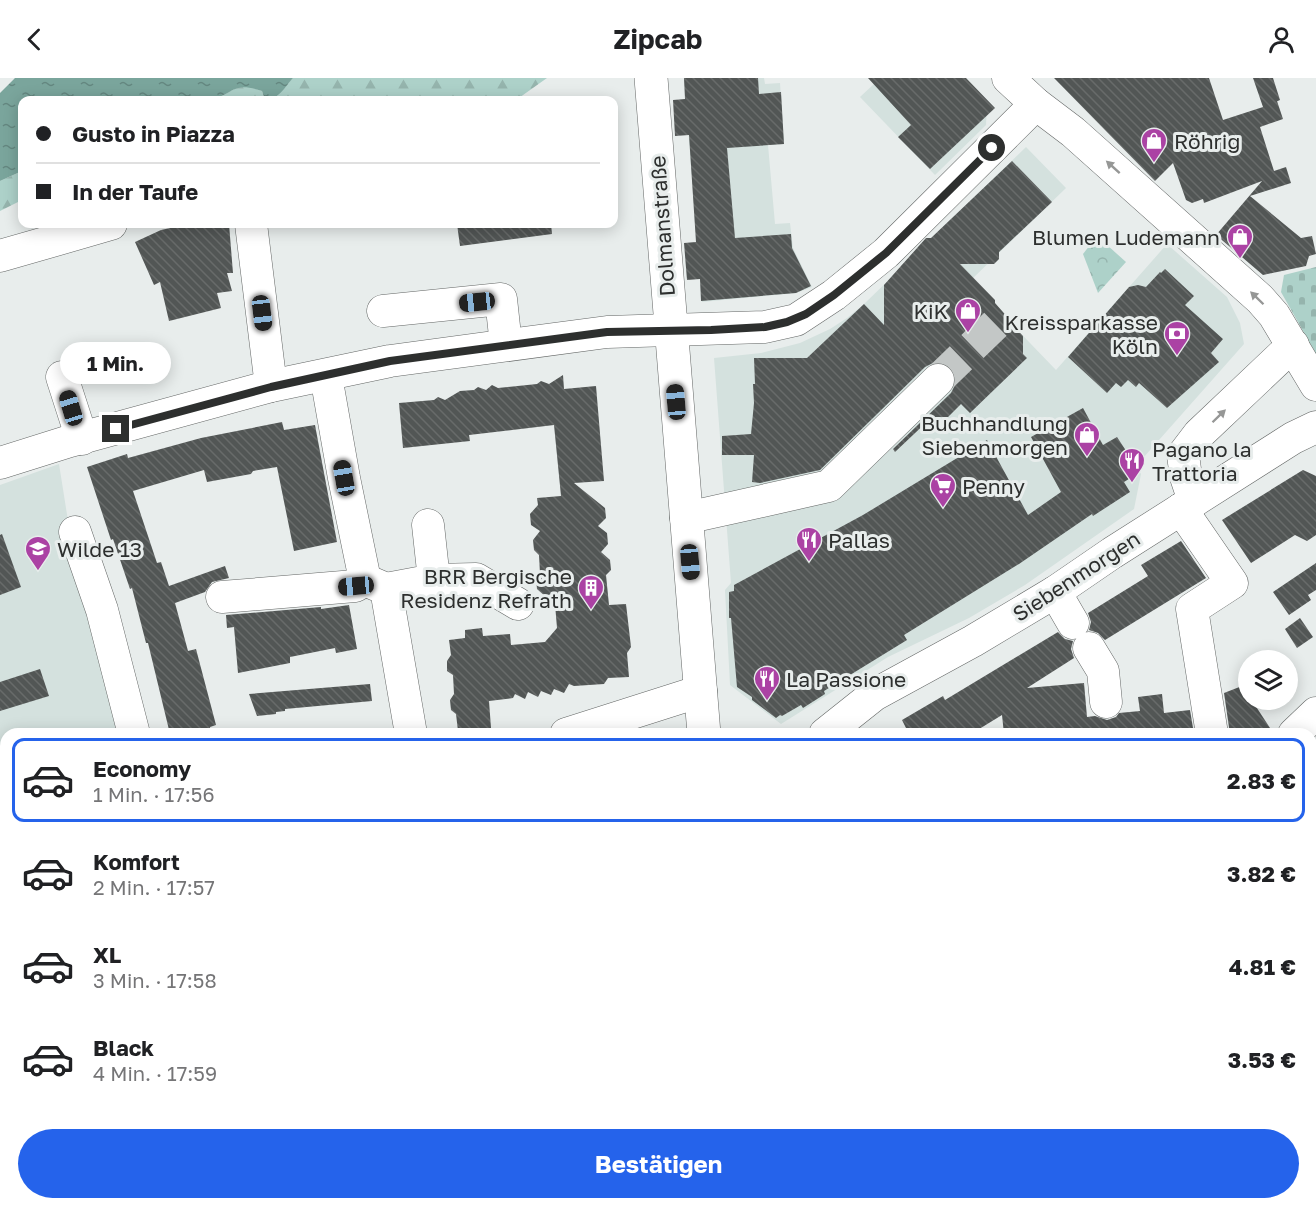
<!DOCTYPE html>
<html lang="de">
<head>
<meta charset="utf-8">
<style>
  body { margin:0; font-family:"Golos Text",sans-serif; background:#f2f2f2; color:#202124; height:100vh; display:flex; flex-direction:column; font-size:22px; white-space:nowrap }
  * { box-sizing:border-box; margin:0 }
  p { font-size:20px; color:#757577 }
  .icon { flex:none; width:33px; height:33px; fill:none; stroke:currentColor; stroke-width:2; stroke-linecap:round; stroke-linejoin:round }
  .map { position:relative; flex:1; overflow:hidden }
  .sheet { position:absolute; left:0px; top:650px; width:1317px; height:482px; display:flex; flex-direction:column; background:#fff; border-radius:18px 18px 0 0; box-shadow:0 3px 15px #0003 }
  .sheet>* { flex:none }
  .guide { position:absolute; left:18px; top:18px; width:600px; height:132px; border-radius:12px; box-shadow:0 3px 15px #0003; display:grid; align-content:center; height:132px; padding:0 18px; background:#fff }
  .tools { position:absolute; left:1238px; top:572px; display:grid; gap:12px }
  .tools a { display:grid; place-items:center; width:60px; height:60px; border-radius:50%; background:#fff; box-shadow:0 3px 15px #0003; font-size:30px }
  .end { position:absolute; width:27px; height:27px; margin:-14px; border:8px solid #2d2f2e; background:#fff; box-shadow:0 0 0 3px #fff }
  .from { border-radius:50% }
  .bubble { position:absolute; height:42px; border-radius:21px; background:#fff; box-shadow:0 3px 15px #0003; font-size:20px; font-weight:700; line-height:42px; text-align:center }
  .car { position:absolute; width:18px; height:36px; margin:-18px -9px; border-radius:8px; box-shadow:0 0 4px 2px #0007; background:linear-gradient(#222 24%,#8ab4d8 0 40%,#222 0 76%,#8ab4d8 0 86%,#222 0) }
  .guide b { display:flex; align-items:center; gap:21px; height:57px; font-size:22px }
  .guide b+b { border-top:2px solid #e0e0e0 }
  .guide i { width:15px; height:15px; background:#202124 }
  ul { padding:10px 0 0; list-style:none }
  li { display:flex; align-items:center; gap:18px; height:84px; margin:0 12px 9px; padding:0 6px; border:3px solid transparent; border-radius:12px }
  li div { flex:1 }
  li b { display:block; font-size:22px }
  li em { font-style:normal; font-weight:700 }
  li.current { border-color:#2563eb }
  li>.icon { width:54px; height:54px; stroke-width:1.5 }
  .cta { display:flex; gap:12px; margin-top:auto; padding:12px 18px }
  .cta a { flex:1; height:69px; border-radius:36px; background:#2563eb; color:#fff; font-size:24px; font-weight:700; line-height:69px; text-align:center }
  header { display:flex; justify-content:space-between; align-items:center; height:78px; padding:0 18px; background:#fff; font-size:27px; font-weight:700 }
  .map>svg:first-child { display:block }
  .built { fill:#d4e1de }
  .forest { fill:url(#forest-firs) }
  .cemetery { fill:url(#cemetery-stones) }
  .park { fill:url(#park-crowns) }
  .water { fill:url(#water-ripples) }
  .building { fill:url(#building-back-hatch) }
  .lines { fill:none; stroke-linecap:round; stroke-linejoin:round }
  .minor-tunnel { stroke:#c3c7c6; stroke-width:32; stroke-dasharray:32 16; stroke-linecap:butt }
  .minor-casing { stroke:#636665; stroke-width:33 }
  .major-casing { stroke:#636665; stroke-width:34 }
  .minor { stroke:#fff; stroke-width:32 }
  .major { stroke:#fff; stroke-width:33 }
  .oneway { fill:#969796 }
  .route { stroke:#2d2f2e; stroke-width:8 }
  .labels { text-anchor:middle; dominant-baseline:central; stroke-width:6; stroke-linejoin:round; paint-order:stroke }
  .poi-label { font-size:21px; fill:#2d2f2e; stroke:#e8edec; text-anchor:start }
  .street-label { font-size:21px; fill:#2d2f2e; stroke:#e8edec }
</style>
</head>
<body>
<header><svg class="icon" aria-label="back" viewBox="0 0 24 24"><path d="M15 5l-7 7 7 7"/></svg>Zipcab<svg class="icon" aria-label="person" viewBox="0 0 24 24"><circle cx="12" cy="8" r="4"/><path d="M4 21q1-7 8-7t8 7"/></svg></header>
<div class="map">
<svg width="1316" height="1130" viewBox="0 0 1316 1130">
  <defs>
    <pattern id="forest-firs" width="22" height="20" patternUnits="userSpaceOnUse" patternTransform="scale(1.5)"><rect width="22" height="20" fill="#add1c9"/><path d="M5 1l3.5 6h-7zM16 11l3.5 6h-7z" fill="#95b4ad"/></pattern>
    <pattern id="cemetery-stones" width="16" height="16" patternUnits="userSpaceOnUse" patternTransform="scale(1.5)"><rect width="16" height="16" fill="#add1c9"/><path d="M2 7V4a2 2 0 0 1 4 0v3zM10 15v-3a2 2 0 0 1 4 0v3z" fill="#95b4ad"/></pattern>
    <pattern id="park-crowns" width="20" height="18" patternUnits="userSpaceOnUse" patternTransform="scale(1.5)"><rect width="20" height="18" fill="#add1c9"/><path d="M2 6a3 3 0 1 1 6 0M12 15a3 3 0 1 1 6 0" fill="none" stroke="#95b4ad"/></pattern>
    <pattern id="water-ripples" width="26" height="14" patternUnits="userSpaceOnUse" patternTransform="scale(1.5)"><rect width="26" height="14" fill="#7aa59c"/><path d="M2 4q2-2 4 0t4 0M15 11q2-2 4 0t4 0" fill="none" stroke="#648780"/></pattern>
    <pattern id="building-back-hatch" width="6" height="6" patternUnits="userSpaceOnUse" patternTransform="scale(1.5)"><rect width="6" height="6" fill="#525655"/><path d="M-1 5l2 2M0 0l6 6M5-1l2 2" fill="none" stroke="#686b6a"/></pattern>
  </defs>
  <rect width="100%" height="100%" fill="#e8edec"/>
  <g class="built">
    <path d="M684,0H764L765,6L780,5L784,66L768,67L775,146L790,145L793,170L812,209L796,215L702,224Z"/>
    <path d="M874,6L987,27L986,47L935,97L860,19Z"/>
    <path d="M1026,69L1066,110L970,203L1056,292L1167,166L1227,219L1240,245L1244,266L1136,388L1141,396L1134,431L1025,507L969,540L888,579L781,646L730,607L725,512L731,505L714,280L761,275L800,265L830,251L847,240L863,227Z"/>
    <path d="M59,386L69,449L124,655L6,656V832L0,833V407Z"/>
    <path d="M738,1125H839L836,1130H741Z"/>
    <path d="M982,1125H1093L1092,1130H981Z"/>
  </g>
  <g class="forest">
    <path d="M293,0H547L516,22H269L274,21Z"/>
    <path d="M245,7L262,13L265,22H212C224,18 233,10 245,7Z"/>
    <path d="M22,93V122L0,133V103Z"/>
  </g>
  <path class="cemetery" d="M1316,189V276L1281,214L1284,197Z"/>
  <g class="park">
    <path d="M1097,158L1126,184L1098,215L1083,176Z"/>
    <path d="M1093,1125H1260V1130H1092Z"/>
  </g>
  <path class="water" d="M15,0H293C285,9 278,22 265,22L262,13C234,4 237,13 212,22H22V93L0,103V15Z"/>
  <g class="building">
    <path d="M684,0H758L759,16L781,14L784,66L727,70L735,160L791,156L792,170L811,208L796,215L701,223L700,201L687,202L684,165L696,164L689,57L675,58L673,22L685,21Z"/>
    <path d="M868,0H966L995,30L930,91L898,59L911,47Z"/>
    <path d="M1054,0H1209L1223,42L1263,29L1253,0H1273L1280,22L1271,26L1277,23L1283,41L1260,49L1274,93L1286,89L1291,105L1250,118L1301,160L1312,158L1316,176L1309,178L1306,188L1263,197L1216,157L1262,103L1204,125L1203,121L1192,125L1186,122L1173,85L1155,103Z"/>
    <path d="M1012,83L1052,124L999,174V181L994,186H960L995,222V225L1010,242L1009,243L1023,258V276L1027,280L970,335L961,326L948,339H932L895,374L893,371L951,315L955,307L956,298L950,289L942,285H933L925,289L820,392L760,405L752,404L754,377H722V358L751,356L754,325L753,306H755L754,280H807L864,226L884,247V207L926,160H931Z"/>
    <path d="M189,146H229L233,195H227L232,213L217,215L221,230L169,243L160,204L154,207L135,164L161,152Z"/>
    <path d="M457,146H551L552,156L460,168Z"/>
    <path d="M1165,191L1194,218L1185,227L1223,261L1211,275L1219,284L1167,330L1139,305L1136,309L1128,302L1121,309L1116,305L1107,315L1068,279L1129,209L1138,207L1146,209L1160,194L1161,195Z"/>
    <path d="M563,297L564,311L596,308L604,403L574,405L605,430L606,440L598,448L607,455L608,466L601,474L610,482L611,492L606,497L609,527L626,526L631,569L627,575L629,599L608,600L604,606L574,608L569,606L564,615L554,611L551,617L541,613L538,619L528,614L525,621L515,616L513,620L489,623L491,650H484L480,656H468L465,652L458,653L456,636L451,632L450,622L454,616L453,597L447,593V583L451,577L449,562L465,560V552L482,550L483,558L510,556L511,567L545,564L557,550L555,526L547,527L546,519L537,511L536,501L540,496L539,477L534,472L533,462L540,453L531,447L530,436L538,427L537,420L561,418L554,347L469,357L470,363L403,370L399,325L434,322L438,319L445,322L460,313L474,312L478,309L486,312L492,307L498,310L537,306L541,303L549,306Z"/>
    <path d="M1083,330L1103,367L1117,359L1140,394L1124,404L1130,414L1093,438L1092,436L1019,486L904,557L907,562L824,613L825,616L803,630L801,627L782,638L780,637L776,640L752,622V619L737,609L731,540H729V514L734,513V507L863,437L987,362L1028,437L1061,414L1031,359Z"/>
    <path d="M282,344L284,352L315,347L337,464L294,473L277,389L253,393L251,396L207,404L204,392L133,413L157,485L161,484L169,508L225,488L229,500L212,504L205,514L175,525L188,573L196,571L216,647L210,649L211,656H170L148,565H146L132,510L130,511L113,461L111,462L87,389L127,376L128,380L201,360Z"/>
    <path d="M1303,392L1316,398V457L1307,463L1295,457L1251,485L1222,442Z"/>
    <path d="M2,456L21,509L0,517V457Z"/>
    <path d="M1181,463L1206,500L1105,562L1098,555L1089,552L1091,544L1088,535L1148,498L1141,487Z"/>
    <path d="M1316,485V512L1308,517L1311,522L1289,537L1273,514Z"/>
    <path d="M349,527L357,571L336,575L335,570L290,579V585L238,595L234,549L227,550L226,537L321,529V531Z"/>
    <path d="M1300,540L1313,559L1297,570L1285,551Z"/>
    <path d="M1058,554L1065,561L1073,563L1071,571L1074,580L1027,610L1084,605L1087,639L1095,638L1107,642L1116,639L1119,635L1140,633L1138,619L1162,616L1164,635L1190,632L1194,656H1160L1159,652L1111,656V652L1081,656H1004L1002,637L971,656H909L902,642L943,618L945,622Z"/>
    <path d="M40,591L49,618L0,633V604Z"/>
    <path d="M370,606L372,623L285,631V633L276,634V636L257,638L249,616Z"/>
    <path d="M1242,608L1248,617V621H1251L1274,656H1230L1224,615Z"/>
  </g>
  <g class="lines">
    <path class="minor-tunnel" d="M938,302L1006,236"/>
    <defs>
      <g id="minor">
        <path d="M1008,0L1036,26L1073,54L1260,221L1274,237L1316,307"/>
        <path d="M251,146L271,308"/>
        <path d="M0,178L111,146"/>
        <path d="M383,233L501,221L506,267"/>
        <path d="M326,298L344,400L365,502L386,511L411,656"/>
        <path d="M62,299L82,361"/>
        <path d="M0,385L70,363L271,308L390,283L607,254L765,249L796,242L834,217L886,175L1036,26"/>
        <path d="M1194,423L1186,399L1183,377L1199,356L1293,267"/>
        <path d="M1181,431L1232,505L1192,531L1212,656"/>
        <path d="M686,440L829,408L938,302"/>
        <path d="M75,454L102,532L134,656"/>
        <path d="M434,502L476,501L518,526"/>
        <path d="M386,511L434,502L428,447"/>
        <path d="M1055,514L1073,545"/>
        <path d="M222,519L355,508L365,502"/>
        <path d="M1089,570L1103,593L1106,624"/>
        <path d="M566,656L701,613"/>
        <path d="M825,656L874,617L973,563L1055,514L1112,475L1293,360L1316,349"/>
        <path d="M1294,656L1316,635"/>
        <path d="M1311,977L1316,968"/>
        <path d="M0,1000L6,999"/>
        <path d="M1311,1036L1316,1038"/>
        <path d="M51,1125L80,1127V1125"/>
        <path d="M236,1130V1125"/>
      </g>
      <g id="major">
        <path d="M651,0L704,656"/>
        <path d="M869,1125L871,1130"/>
      </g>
    </defs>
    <use href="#minor" class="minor-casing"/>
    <use href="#major" class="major-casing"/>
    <use href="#minor" class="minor"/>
    <use href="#major" class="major"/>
  </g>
  <defs><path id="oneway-solid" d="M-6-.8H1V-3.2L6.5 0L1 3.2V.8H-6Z" transform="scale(1.5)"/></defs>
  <g class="oneway">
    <use href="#oneway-solid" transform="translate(1113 89) rotate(-138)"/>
    <use href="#oneway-solid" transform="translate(1257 220) rotate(-136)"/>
    <use href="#oneway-solid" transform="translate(1219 338) rotate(-44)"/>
  </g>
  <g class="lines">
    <path class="route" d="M116,351L271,309L390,283L607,254L711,252L765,249L787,244L806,236L834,217L886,175L992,70"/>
  </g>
  <defs>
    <symbol id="shop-pin" viewBox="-11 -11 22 30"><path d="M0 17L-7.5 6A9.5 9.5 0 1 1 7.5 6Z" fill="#ab42a4" stroke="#e8edec"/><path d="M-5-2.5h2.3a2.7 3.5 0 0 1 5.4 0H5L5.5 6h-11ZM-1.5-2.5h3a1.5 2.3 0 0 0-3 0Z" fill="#fff"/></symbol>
    <symbol id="bank-pin" viewBox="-11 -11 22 30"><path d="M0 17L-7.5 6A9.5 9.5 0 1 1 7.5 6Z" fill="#ab42a4" stroke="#e8edec"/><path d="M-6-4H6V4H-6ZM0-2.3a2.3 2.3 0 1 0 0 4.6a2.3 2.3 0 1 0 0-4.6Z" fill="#fff"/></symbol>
    <symbol id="restaurant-pin" viewBox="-11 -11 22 30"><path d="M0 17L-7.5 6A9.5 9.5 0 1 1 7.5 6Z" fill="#ab42a4" stroke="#e8edec"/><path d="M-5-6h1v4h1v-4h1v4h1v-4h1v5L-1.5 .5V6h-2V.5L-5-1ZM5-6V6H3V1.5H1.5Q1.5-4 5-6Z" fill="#fff"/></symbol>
    <symbol id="supermarket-pin" viewBox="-11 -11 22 30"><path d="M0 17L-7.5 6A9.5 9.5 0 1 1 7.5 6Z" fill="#ab42a4" stroke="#e8edec"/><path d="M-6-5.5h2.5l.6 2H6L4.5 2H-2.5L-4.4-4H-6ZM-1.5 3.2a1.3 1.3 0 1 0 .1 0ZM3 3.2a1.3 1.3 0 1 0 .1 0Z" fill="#fff"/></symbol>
    <symbol id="school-pin" viewBox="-11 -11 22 30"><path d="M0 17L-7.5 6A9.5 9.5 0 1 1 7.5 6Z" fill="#ab42a4" stroke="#e8edec"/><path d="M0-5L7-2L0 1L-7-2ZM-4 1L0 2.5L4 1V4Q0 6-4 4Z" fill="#fff"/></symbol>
    <symbol id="building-pin" viewBox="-11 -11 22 30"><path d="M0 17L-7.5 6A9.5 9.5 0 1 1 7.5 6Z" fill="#ab42a4" stroke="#e8edec"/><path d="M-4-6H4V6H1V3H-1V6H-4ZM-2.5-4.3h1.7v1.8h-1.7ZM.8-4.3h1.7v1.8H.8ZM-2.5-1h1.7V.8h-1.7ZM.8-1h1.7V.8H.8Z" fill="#fff"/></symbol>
  </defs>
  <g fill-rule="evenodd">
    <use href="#shop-pin" x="1139" y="48" width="30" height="40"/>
    <use href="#shop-pin" x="1225" y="144" width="30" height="40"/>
    <use href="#shop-pin" x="953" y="218" width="30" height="40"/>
    <use href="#bank-pin" x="1162" y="241" width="30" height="40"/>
    <use href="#shop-pin" x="1072" y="342" width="30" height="40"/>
    <use href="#restaurant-pin" x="1117" y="368" width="30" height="40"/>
    <use href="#supermarket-pin" x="928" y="393" width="30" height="40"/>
    <use href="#restaurant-pin" x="794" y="447" width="30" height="40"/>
    <use href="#school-pin" x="23" y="456" width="30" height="40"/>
    <use href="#building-pin" x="576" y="495" width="30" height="40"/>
    <use href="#restaurant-pin" x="752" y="586" width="30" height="40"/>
  </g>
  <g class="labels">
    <g class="poi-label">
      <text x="1174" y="63">Röhrig</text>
      <text x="1220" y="159" text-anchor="end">Blumen Ludemann</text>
      <text x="948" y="233" text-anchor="end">KiK</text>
      <text x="1158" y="244" text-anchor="end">Kreissparkasse<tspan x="1158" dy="24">Köln</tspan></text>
      <text x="1068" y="345" text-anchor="end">Buchhandlung<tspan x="1068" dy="24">Siebenmorgen</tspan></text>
      <text x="1152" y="371">Pagano la<tspan x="1152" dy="24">Trattoria</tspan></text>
      <text x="962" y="408">Penny</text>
      <text x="828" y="462">Pallas</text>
      <text x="57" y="471">Wilde 13</text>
      <text x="572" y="498" text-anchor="end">BRR Bergische<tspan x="572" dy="24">Residenz Refrath</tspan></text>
      <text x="786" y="601">La Passione</text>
    </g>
    <g class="street-label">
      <text transform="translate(662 148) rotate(-94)">Dolmanstraße</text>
      <text transform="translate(1076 498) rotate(-33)">Siebenmorgen</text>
    </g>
  </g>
</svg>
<div class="tools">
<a><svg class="icon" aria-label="layers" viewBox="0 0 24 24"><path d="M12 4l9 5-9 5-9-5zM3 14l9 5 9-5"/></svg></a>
</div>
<i class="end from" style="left:992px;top:70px"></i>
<i class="end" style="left:116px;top:351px"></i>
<div class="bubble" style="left:60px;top:264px;width:111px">1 Min.</div>
<i class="car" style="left:477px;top:224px;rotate:264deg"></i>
<i class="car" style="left:262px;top:235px;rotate:173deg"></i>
<i class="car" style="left:676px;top:324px;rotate:355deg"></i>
<i class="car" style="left:71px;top:330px;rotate:343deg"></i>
<i class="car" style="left:344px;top:400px;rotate:350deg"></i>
<i class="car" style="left:690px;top:484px;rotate:175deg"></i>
<i class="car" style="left:356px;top:508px;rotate:265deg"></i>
<div class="guide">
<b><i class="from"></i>Gusto in Piazza</b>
<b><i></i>In der Taufe</b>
</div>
<section class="sheet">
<ul>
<li class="current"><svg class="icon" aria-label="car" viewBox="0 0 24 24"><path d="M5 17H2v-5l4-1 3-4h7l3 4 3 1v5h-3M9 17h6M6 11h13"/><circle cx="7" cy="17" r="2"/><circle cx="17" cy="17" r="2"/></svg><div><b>Economy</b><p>1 Min. · 17:56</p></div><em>2.83 €</em></li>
<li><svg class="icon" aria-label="car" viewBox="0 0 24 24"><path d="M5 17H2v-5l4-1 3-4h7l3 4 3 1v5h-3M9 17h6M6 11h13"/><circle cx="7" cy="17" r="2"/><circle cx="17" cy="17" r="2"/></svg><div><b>Komfort</b><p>2 Min. · 17:57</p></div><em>3.82 €</em></li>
<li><svg class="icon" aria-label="car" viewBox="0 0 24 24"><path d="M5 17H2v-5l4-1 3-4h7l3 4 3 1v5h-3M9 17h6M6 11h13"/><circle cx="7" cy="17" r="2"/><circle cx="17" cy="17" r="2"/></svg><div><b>XL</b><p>3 Min. · 17:58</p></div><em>4.81 €</em></li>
<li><svg class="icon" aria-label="car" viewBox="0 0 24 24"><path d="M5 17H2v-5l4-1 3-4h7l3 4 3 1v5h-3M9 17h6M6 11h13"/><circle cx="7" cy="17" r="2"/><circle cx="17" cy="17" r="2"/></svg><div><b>Black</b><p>4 Min. · 17:59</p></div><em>3.53 €</em></li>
</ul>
<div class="cta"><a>Bestätigen</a></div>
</section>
</div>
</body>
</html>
